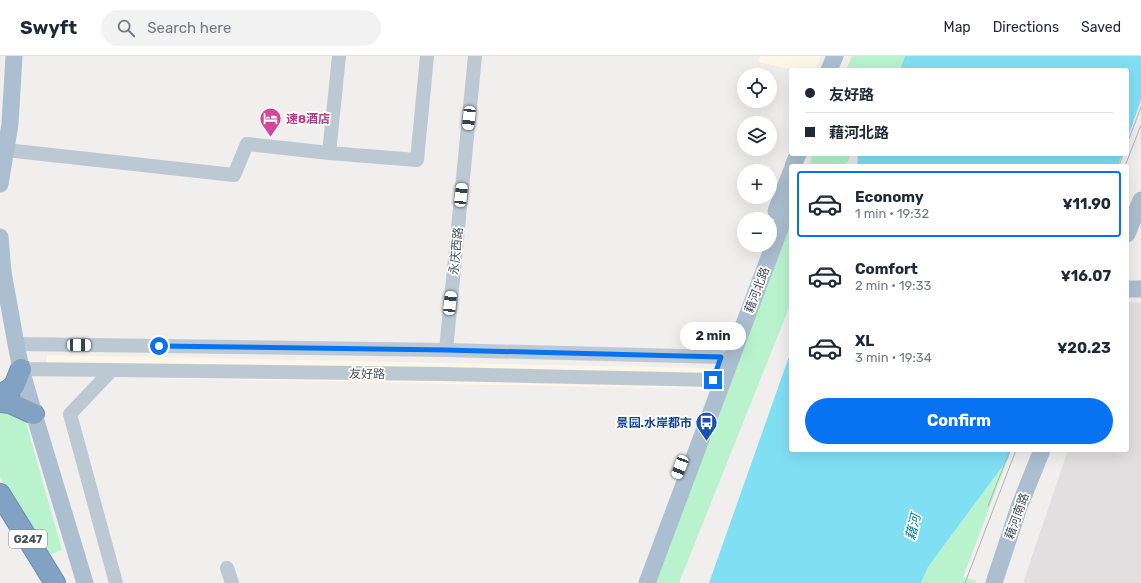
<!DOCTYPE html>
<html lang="en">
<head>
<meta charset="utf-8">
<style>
  body { margin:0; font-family:Rubik,"Noto Sans SC",sans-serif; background:#f2f2f3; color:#1f2937; height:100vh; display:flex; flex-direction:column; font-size:15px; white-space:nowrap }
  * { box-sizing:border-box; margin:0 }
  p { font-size:13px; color:#747a83 }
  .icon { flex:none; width:22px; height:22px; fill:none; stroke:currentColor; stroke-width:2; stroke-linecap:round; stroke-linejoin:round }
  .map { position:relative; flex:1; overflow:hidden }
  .side { position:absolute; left:789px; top:108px; width:340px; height:288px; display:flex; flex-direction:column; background:#fff; border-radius:4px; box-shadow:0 4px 16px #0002 }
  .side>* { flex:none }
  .top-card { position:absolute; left:789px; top:12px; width:340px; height:88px; border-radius:4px; box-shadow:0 4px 16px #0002; display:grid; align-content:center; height:88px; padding:0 16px; background:#fff }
  .controls { position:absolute; left:737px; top:12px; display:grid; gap:8px }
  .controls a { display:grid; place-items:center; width:40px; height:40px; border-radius:50%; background:#fff; box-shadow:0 4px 16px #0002; font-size:20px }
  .end { position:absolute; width:18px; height:18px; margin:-9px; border:5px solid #0873f2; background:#fff; box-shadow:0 0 0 2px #fff }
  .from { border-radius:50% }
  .bubble { position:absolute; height:28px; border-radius:14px; background:#fff; box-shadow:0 4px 16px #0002; font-size:13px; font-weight:700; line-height:28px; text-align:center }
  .car { position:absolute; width:12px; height:24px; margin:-12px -6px; border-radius:5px; box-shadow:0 0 3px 1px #0007; background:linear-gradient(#fff 24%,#345 0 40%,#fff 0 76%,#345 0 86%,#fff 0) }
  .top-card b { display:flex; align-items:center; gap:14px; height:38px; font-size:15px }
  .top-card b+b { border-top:1px solid #e0e1e3 }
  .top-card i { width:10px; height:10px; background:#1f2937 }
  ul { padding:7px 0 0; list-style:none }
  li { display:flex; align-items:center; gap:12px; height:66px; margin:0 8px 6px; padding:0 8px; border:2px solid transparent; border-radius:4px }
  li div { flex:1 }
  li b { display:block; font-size:15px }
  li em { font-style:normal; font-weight:700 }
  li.active { border-color:#0873f2 }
  li>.icon { width:36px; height:36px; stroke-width:1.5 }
  .action { display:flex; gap:8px; margin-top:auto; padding:8px 16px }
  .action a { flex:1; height:46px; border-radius:24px; background:#0873f2; color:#fff; font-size:16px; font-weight:700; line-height:46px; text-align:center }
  header { display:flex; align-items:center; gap:24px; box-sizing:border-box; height:56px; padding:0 20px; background:#fff; border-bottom:1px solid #e0e1e3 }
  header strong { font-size:19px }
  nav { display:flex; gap:22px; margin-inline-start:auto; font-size:14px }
  .search { width:280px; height:36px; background:#f2f2f3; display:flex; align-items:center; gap:10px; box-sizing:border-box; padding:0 14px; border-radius:22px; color:#747a83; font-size:15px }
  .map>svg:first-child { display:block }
  .commercial { fill:#fef6e6 }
  .education { fill:#e2dfe0 }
  .green { fill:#b8f3ce }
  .water { fill:#81dff4 }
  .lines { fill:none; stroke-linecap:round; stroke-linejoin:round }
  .highway-casing { stroke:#6c8dae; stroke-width:22 }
  .minor { stroke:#bdc9d2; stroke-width:14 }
  .major { stroke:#abbfd0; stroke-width:17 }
  .highway { stroke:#81a2c2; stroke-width:20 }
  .tram { stroke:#b0b4ba; stroke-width:1 }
  .route { stroke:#0873f2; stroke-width:5 }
  .labels { text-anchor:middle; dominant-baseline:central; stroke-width:3.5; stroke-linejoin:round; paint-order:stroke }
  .shield { fill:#fff; stroke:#7d868e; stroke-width:1 }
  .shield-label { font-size:11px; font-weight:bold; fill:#45525e }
  .hotel-label { font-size:12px; font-weight:bold; fill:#b23c85; stroke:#fff; text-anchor:start }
  .street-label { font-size:12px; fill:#45525e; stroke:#fff }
  .transit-label { font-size:12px; font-weight:bold; fill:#164399; stroke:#fff; text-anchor:end }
  .water-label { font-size:13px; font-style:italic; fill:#03809c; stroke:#fff }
</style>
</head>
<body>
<header>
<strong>Swyft</strong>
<div class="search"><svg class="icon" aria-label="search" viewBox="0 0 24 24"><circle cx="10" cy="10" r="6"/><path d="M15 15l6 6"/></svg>Search here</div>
<nav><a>Map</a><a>Directions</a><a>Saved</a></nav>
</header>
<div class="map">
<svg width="1141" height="527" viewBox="0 0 1141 527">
  <rect width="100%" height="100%" fill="#f1eeee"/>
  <g class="commercial">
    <path d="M760,0H821L815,14H794L759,6Z"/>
    <path d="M47,299L706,312L705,333L46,320Z"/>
  </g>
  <path class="education" d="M1127,246L1141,247V527H1023L1068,394H1127Z"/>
  <g class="green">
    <path d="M852,0H905L900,14H846Z"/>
    <path d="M813,98H851L846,110H809Z"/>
    <path d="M791,155V247L679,527H651Z"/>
    <path d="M0,353L24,360L62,494L47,500L0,421Z"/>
    <path d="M1008,403L963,521L977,525L976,527H961V525L960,527H921L928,511Z"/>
  </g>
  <g class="water">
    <path d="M905,0H1141V44L1127,84V14H900Z"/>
    <path d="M858,98H1122L1118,110H857Z"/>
    <path d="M791,295V394H1011L1008,403L928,511L921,527H709Z"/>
  </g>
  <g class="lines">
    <defs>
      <g id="highway">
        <path d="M0,340L14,330L21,313"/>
        <path d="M0,346L10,347L34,358"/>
        <path d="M0,438L55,527"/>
      </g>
    </defs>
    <use href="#highway" class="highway-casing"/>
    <g class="minor">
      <path d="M6,94L234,119L247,88L329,97L417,104L427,0"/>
      <path d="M329,97L339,0"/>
      <path d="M16,288L446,294L721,301"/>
      <path d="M446,294L475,0"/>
      <path d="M21,313L443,318L713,324"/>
      <path d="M111,315L70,358L116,527"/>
      <path d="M227,512L232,527"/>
    </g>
    <g class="major">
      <path d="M829,14L835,0"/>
      <path d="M793,110L798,98"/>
      <path d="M0,128L10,68L14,0"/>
      <path d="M776,155L791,116"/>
      <path d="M1127,178L1141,144"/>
      <path d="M0,181L3,216L16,288L21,313L34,358L85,527"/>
      <path d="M1127,233H1141"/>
      <path d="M647,527L791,143"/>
      <path d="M994,527L1019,451L1042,394"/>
    </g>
    <use href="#highway" class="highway"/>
    <g class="tram">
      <path d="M1127,88L1141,51"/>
      <path d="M1119,110L1123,98"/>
      <path d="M1125,110L1141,69"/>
      <path d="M988,450L1010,394"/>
      <path d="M965,527L1016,394"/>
    </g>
  </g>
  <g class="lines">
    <path class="route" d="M159,290L446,294L721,301L713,324"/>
  </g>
  <defs>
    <symbol id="hotel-pin" viewBox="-11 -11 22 30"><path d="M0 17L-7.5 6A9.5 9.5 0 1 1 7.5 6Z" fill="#d1479c" stroke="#fff"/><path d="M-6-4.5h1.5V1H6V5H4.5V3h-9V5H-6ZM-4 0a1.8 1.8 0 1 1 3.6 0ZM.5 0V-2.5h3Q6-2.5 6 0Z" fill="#fff"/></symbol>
    <symbol id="bus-pin" viewBox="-11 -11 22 30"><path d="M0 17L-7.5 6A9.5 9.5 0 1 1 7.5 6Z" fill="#1a4fb4" stroke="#fff"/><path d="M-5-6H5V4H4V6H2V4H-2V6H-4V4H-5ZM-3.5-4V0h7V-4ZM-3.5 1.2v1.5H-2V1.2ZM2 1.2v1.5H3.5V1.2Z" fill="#fff"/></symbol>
  </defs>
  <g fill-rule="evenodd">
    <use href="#hotel-pin" x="258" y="50" width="25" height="34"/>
    <use href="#bus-pin" x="694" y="354" width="25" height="34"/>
  </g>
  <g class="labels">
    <rect class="shield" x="9" y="474" width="38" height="18" rx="3"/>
    <g class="shield-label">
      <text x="28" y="483">G247</text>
    </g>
    <g class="hotel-label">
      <text x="286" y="63">速8酒店</text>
    </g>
    <g class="street-label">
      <text transform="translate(456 195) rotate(-84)">永庆西路</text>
      <text transform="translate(757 234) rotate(-69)">藉河北路</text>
      <text transform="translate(367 318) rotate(1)">友好路</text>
      <text transform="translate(1017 460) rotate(-70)">藉河南路</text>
    </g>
    <g class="transit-label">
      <text x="692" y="367">景园.水岸都市</text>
    </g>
    <g class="water-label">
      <text transform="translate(913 471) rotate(-77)">藉河</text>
    </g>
  </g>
</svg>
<div class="controls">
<a><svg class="icon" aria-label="locate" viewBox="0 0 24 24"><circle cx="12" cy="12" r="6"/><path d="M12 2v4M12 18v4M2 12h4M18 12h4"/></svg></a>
<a><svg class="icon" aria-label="layers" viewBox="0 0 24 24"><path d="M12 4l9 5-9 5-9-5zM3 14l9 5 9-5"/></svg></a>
<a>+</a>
<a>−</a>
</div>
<i class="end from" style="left:159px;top:290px"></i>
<i class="end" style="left:713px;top:324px"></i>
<div class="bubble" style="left:680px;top:266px;width:66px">2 min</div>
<i class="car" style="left:469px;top:62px;rotate:186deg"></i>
<i class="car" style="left:461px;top:139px;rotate:6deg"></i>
<i class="car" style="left:450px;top:247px;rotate:6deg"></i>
<i class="car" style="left:79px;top:289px;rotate:91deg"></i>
<i class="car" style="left:680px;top:411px;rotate:201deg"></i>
<div class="top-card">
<b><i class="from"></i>友好路</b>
<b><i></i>藉河北路</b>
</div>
<section class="side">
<ul>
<li class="active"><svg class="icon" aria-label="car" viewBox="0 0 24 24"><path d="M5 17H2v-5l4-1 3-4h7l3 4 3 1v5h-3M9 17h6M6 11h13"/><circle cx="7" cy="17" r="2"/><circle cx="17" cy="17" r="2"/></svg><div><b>Economy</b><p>1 min · 19:32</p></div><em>¥11.90</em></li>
<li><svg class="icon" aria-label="car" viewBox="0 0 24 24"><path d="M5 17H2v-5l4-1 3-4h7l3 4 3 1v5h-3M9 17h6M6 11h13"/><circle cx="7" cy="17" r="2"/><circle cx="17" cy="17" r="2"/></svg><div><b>Comfort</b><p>2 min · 19:33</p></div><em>¥16.07</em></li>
<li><svg class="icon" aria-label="car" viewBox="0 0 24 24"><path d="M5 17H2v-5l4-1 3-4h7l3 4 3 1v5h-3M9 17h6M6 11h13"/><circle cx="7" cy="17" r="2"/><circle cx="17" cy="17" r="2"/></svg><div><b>XL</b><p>3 min · 19:34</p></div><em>¥20.23</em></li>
</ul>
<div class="action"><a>Confirm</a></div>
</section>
</div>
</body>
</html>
